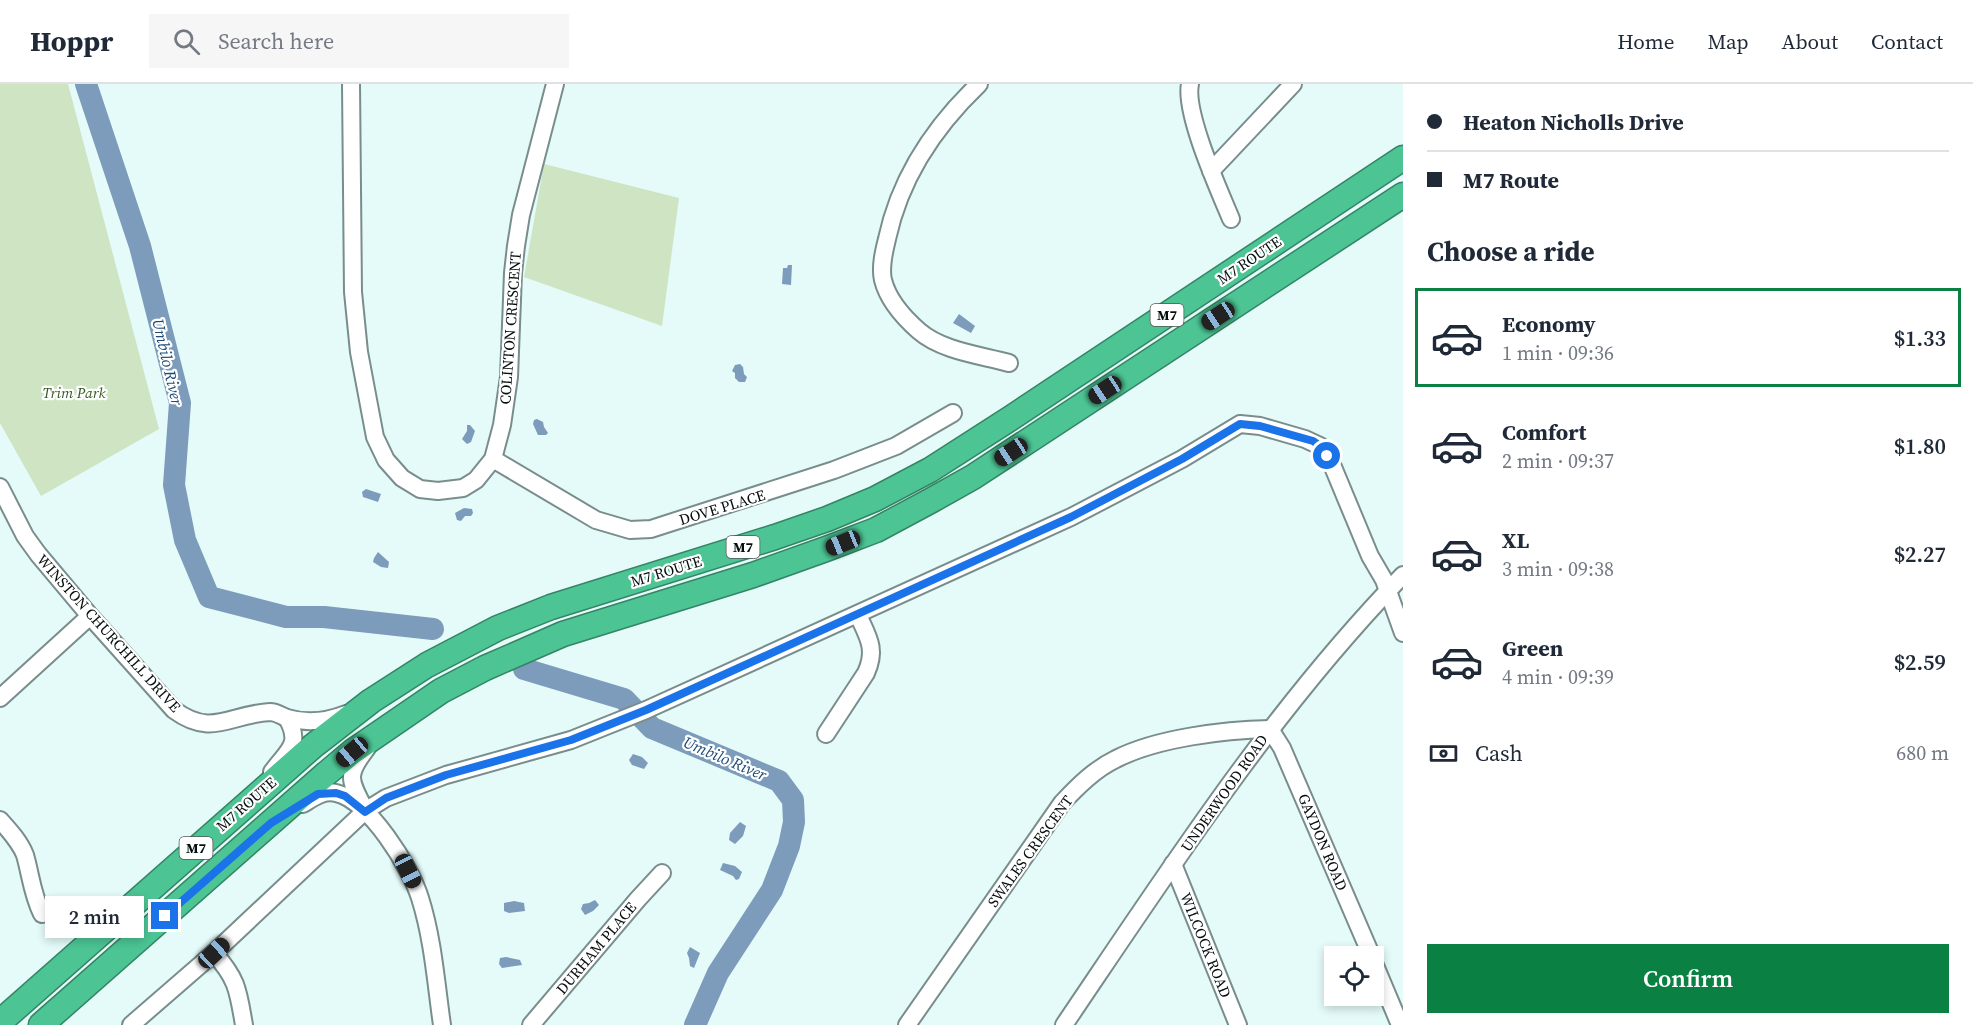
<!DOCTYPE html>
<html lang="en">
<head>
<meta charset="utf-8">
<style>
  body { margin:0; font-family:"Source Serif 4",serif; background:#f6f6f7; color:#1f2937; height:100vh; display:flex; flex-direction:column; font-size:22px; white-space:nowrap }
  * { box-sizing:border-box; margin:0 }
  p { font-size:20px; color:#747a83 }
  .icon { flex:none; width:33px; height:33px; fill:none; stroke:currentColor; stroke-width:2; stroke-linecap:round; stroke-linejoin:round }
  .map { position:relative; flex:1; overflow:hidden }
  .drawer { display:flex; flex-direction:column; background:#fff; width:570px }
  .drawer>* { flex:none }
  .banner { display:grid; align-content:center; height:132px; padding:0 24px; background:#fff }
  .tools { position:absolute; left:1324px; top:862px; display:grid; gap:12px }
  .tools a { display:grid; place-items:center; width:60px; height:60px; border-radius:0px; background:#fff; box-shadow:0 3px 9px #0003; font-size:30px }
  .end { position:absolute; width:27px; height:27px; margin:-14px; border:8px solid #1a73e8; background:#fff; box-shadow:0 0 0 3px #fff }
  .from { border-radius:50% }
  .bubble { position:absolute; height:42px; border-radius:0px; background:#fff; box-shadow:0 3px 9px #0003; font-size:20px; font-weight:600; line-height:42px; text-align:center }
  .car { position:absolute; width:18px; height:36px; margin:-18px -9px; border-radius:8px; box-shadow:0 0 4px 2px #0007; background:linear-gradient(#222 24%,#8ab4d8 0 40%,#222 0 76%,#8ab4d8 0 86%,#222 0) }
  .banner b { display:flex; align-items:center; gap:21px; height:57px; font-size:22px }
  .banner b+b { border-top:2px solid #e0e1e3 }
  .banner i { width:15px; height:15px; background:#1f2937 }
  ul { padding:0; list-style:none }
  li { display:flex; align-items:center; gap:18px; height:99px; margin:0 12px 9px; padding:0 12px; border:3px solid transparent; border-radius:0px }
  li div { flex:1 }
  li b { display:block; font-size:22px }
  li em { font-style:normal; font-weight:600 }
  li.active { border-color:#0b8043 }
  li>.icon { width:54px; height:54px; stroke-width:1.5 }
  h2 { padding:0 24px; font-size:27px; line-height:72px }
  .pay { display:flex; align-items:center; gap:15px; height:66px; padding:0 24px; font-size:22px }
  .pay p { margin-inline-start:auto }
  .primary-button { display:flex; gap:12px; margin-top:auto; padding:12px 24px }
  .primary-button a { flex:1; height:69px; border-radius:0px; background:#0b8043; color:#fff; font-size:24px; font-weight:600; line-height:69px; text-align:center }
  header { display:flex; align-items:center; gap:36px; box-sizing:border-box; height:84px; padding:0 30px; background:#fff; border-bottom:2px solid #e0e1e3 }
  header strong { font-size:28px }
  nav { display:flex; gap:33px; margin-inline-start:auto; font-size:21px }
  .search { width:420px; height:54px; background:#f6f6f7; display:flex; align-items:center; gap:15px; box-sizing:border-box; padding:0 21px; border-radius:0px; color:#747a83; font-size:22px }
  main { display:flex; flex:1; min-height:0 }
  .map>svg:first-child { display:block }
  .green { fill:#cee4c3 }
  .water { fill:#7d9bbb }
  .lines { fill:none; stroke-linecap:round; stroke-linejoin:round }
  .river { stroke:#7d9bbb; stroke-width:22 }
  .minor-casing { stroke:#798d8c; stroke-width:20 }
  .highway-casing { stroke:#348465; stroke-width:27 }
  .minor { stroke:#fff; stroke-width:16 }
  .highway { stroke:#4cc494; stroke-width:24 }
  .route { stroke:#1a73e8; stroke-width:8 }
  .labels { text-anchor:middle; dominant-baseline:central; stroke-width:4.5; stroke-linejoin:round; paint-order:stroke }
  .shield { fill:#fff; stroke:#515656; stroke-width:1.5 }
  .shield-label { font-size:14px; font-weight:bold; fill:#070e0e }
  .street-label { font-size:15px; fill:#070e0e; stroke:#fff }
  .park-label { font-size:15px; font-style:italic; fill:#385823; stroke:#fff }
  .water-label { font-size:16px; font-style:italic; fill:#1d4b76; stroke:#fff }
</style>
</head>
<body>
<header>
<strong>Hoppr</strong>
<div class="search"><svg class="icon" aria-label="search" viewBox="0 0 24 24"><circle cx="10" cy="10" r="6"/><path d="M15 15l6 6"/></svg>Search here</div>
<nav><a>Home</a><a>Map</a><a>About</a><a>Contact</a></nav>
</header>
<main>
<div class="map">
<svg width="1403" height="941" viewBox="0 0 1403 941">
  <rect width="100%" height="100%" fill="#e4fbf9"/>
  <g class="green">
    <path d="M0,0H68L159,345L41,412L0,339Z"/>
    <path d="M544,80L679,114L662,242L524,193Z"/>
  </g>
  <g class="water">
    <path d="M788,181H792L791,201L782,200L783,184H787Z"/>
    <path d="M959,230L975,242L971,249L953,239Z"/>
    <path d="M735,281L740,280L743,283L744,290L747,293L745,298H739L735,294V289L732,287Z"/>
    <path d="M537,335L543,338L544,343L548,349L546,351H538L533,340L534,336Z"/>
    <path d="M467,341H470L475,347L471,358L467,360L462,355L467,347Z"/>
    <path d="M366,405L381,410L378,418L363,413L362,408Z"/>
    <path d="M464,424L472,425L473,429L471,432H465L461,437L457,436L455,429Z"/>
    <path d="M378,468L389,478L388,484L381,483L373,478L374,474Z"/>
    <path d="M633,670L642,673L648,679L644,685L632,681L629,676Z"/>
    <path d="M740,738L746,742L743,752L735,760L729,756L730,749Z"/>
    <path d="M723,779L735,782L742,788L739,795L736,796L733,792L720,786Z"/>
    <path d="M595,816L599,821L593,827L585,831L581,825L583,820L589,819Z"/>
    <path d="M514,817L524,819L525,827L509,829L504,827V819Z"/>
    <path d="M690,863L700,869L694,884L690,882L689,874L687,869Z"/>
    <path d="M506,873L520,876L522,881L502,884L499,880L500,874Z"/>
  </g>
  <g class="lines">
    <g class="river">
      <path d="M86,0L140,162L180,319L174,401L185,456L209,513L286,533H324L433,545"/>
      <path d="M524,585L624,615L652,644L779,697L793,716L794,738L789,762L772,806L718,889L695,941"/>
    </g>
    <defs>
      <g id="minor">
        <path d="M351,0L353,208L359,268L375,353L386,376L402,394L420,405L438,407L463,404L476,396L493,375L502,341L509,293L513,189L516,162L521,131L555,0"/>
        <path d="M979,0C935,42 900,94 887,155C884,167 880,183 883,196C888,216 903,233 919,247C942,267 980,271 1009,279"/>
        <path d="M1190,0C1184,29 1219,106 1231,135"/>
        <path d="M1211,87L1293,0"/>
        <path d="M493,375L596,436L630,446L651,445L834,386L896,362L953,329"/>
        <path d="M0,403L25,452L38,470L90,532L174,626C212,654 230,630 270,628C277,628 281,632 287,634C308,640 326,638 346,630"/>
        <path d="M0,614L90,532"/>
        <path d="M826,650L866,589C877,565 868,553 858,531"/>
        <path d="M272,688C288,666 302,661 287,634"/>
        <path d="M303,720C313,714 323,706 336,709C369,716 411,784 420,814C433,855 436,899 442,941"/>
        <path d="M364,724C349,695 346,691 367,664"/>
        <path d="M0,736C9,746 20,758 25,771C31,792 32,810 42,830"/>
        <path d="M1173,780L1238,941"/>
        <path d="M214,869C238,896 238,907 244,941"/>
        <path d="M1374,879L1400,941"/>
        <path d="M131,941L214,869L365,727L386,714L446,691L571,656L646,626L1071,433L1182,375L1240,340L1260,342L1305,355L1320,362L1333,383L1370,472L1384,496L1403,549"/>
        <path d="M531,941L638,815L662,789"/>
        <path d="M907,941L1062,719C1078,702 1095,685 1116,675C1157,654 1224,646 1270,645L1282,664L1372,873"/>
        <path d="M1064,941C1169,786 1272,626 1403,491"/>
      </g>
      <g id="highway">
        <path d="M0,938L313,662L371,617L427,581L498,544L551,523L775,453L827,435L875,415L930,386L1011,334L1403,74"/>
        <path d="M41,941L327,689L352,668L441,607L485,584L563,550L753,491L826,465L876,446L932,416L973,393L1403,111"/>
      </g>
    </defs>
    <use href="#minor" class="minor-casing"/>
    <use href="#highway" class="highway-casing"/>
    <use href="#minor" class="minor"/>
    <use href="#highway" class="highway"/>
  </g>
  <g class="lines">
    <path class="route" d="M165,832L271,739L318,710L336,709L345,712L365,728L386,714L446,691L571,656L646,626L1071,433L1182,375L1240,340L1260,342L1313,357L1320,362L1327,372"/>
  </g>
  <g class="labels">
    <g class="shield">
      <rect x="1150.5" y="220" width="33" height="22" rx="4.5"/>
      <rect x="726.5" y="452" width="33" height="22" rx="4.5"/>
      <rect x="179.5" y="753" width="33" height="22" rx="4.5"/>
    </g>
    <g class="shield-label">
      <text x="1167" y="231">M7</text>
      <text x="743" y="463">M7</text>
      <text x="196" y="764">M7</text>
    </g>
    <g class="street-label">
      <text transform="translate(1249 176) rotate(-34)">M7 ROUTE</text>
      <text transform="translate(510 244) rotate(-86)">COLINTON CRESCENT</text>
      <text transform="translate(722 423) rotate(-17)">DOVE PLACE</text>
      <text transform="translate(666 487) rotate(-17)">M7 ROUTE</text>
      <text transform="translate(109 549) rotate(48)">WINSTON CHURCHILL DRIVE</text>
      <text transform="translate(1224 709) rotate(-55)">UNDERWOOD ROAD</text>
      <text transform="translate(246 720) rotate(-41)">M7 ROUTE</text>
      <text transform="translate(1323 758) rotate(67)">GAYDON ROAD</text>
      <text transform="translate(1030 767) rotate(-54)">SWALES CRESCENT</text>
      <text transform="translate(1206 861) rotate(68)">WILCOCK ROAD</text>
      <text transform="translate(596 864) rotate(-50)">DURHAM PLACE</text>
    </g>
    <g class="park-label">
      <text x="74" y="308">Trim Park</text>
    </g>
    <g class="water-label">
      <text transform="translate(168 278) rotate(77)">Umbilo River</text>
      <text transform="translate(725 674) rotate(23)">Umbilo River</text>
    </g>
  </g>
</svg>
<div class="tools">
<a><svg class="icon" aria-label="locate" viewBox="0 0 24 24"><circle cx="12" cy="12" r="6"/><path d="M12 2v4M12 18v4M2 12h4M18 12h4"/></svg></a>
</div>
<i class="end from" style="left:1327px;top:372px"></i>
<i class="end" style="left:165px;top:832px"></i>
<div class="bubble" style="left:45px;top:812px;width:99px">2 min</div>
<i class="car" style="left:1218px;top:232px;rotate:237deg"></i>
<i class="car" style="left:1105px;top:306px;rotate:237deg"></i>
<i class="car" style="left:1011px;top:368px;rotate:237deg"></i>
<i class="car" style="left:843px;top:459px;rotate:248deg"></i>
<i class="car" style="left:352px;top:668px;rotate:230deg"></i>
<i class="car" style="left:408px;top:787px;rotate:154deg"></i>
<i class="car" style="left:214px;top:869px;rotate:47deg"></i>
</div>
<section class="drawer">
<div class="banner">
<b><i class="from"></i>Heaton Nicholls Drive</b>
<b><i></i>M7 Route</b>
</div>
<h2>Choose a ride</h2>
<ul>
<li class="active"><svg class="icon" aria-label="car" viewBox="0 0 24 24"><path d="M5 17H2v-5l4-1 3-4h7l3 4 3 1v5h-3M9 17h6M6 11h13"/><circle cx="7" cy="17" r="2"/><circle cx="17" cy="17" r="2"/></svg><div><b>Economy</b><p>1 min · 09:36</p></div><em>$1.33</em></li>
<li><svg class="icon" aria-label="car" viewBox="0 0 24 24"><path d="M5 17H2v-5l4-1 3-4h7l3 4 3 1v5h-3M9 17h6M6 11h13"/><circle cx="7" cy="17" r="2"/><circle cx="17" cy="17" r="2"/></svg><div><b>Comfort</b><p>2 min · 09:37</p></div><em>$1.80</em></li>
<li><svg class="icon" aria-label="car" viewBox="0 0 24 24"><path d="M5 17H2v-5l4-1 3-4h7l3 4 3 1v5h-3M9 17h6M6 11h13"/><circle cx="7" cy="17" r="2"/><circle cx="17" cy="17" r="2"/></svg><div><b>XL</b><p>3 min · 09:38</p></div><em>$2.27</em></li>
<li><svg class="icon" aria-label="car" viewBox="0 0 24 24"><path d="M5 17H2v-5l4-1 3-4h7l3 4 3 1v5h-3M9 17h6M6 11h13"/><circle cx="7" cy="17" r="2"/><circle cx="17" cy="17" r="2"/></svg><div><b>Green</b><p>4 min · 09:39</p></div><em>$2.59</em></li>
</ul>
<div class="pay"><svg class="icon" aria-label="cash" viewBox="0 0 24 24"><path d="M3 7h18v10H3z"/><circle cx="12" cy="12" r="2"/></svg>Cash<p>680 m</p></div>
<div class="primary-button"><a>Confirm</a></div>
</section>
</main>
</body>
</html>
